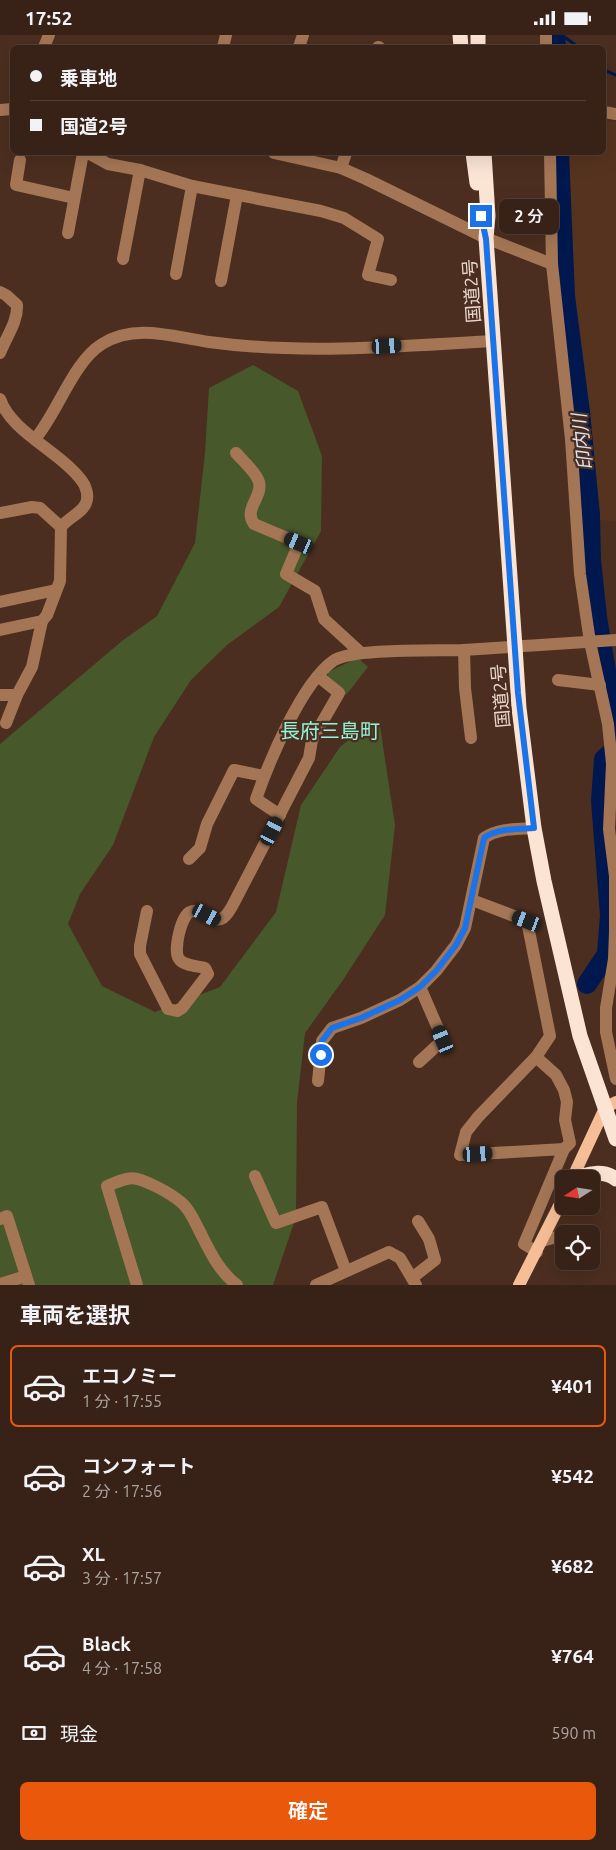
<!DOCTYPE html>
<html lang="ja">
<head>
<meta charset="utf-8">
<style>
  body { margin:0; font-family:Ubuntu,"Noto Sans JP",sans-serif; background:#432f24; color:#f1f3f6; height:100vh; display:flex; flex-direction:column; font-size:19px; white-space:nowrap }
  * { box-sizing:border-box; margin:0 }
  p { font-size:16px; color:#aba4a1 }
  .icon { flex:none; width:28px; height:28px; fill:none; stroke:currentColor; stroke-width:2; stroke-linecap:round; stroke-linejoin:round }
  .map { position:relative; height:1250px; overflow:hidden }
  .drawer { display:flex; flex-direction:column; background:#382217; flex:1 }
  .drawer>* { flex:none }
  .hud { position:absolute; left:10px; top:10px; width:596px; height:110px; border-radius:8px; box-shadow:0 5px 20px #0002,0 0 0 1px #523f36; display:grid; align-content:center; height:110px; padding:0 20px; background:#382217 }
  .needle { width:32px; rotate:258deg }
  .fabs { position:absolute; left:555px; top:1135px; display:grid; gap:10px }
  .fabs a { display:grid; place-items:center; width:45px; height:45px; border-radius:8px; background:#382217; box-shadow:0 5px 20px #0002,0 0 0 1px #523f36; font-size:25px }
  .end { position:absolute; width:22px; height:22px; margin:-11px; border:6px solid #1a73e8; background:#fff; box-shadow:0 0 0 2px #fff }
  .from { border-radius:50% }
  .bubble { position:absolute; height:35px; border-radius:8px; background:#382217; box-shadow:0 5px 20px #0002,0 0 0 1px #523f36; font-size:16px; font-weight:600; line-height:35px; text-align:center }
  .car { position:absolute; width:15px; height:30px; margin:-15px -8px; border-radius:6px; box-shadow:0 0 4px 1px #0007; background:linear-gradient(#222 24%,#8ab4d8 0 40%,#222 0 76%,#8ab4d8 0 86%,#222 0) }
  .hud b { display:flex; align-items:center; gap:18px; height:48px; font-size:19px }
  .hud b+b { border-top:1px solid #523f36 }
  .hud i { width:12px; height:12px; background:#f1f3f6 }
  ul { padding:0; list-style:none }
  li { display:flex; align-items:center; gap:15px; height:82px; margin:0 10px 8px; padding:0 10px; border:2px solid transparent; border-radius:8px }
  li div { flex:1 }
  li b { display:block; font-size:19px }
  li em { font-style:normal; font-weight:600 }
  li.on { border-color:#ea580c }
  li>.icon { width:45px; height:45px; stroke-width:1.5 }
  h2 { padding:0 20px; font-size:22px; line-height:60px }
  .pay { display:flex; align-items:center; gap:12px; height:55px; padding:0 20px; font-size:19px }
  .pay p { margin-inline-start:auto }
  .cta { display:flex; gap:10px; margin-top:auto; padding:10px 20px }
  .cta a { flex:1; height:58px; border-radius:8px; background:#ea580c; color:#fff; font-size:20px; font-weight:600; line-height:58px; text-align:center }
  .status { display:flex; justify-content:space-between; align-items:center; height:35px; padding:0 25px; background:#382217; direction:ltr }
  .status svg { height:14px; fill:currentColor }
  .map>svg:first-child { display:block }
  .built { fill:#56331f }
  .green { fill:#47582a }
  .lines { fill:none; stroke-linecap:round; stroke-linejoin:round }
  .stream { stroke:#00184e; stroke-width:3 }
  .river { stroke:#00184e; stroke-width:20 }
  .minor { stroke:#a47655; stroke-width:12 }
  .major { stroke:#f6be96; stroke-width:12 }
  .highway { stroke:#fbe4d4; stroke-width:15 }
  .route { stroke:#1a73e8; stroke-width:6 }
  .labels { text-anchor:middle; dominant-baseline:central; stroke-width:4.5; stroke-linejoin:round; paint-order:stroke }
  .street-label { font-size:18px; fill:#e9d7cd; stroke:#4b2e1f }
  .water-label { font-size:19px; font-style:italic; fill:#d9e4f6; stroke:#4b2e1f }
  .quarter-label { font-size:20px; fill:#92f4db; stroke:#4b2e1f }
</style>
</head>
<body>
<div class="status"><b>17:52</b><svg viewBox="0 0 49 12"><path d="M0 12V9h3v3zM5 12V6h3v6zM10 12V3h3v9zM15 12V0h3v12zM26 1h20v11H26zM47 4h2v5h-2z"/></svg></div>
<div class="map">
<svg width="616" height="1250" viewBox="0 0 616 1250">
  <rect width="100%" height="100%" fill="#4b2e1f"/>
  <path class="built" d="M604,85L616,87V486L596,485L589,406L565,233L563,118H604Z"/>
  <g class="green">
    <path d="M253,330L298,356L322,421L321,496L279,572L227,610L191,645L154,702L113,810L80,859L68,889L102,951L155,977L220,952L276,877L301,770L340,712L363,694L380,691L395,790L385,880L343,945L305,998L297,1068L296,1182L273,1250H0V709L122,606L157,581L195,508L205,418L209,353Z"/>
    <path d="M353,625H360L368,632L346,660L327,646L328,637Z"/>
  </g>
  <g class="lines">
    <g class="stream">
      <path d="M555,2L566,3L578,12"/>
      <path d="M604,35L616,40"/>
    </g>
    <g class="river">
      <path d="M555,0L556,12"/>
      <path d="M559,118L565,261L580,377L590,480L591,525L597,582L616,695"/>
      <path d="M587,949L607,919L610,880L601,766L604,724L616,714"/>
    </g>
    <g class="minor">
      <path d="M546,0V12"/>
      <path d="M44,12L49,0"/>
      <path d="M223,12L226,0"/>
      <path d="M299,12L303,0"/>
      <path d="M378,12H379"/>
      <path d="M0,75L12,74"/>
      <path d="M604,77L616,79"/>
      <path d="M88,118L108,129L140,135L192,151L321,176L344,183L378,204L368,240L391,245"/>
      <path d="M274,118L341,133L366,144L486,203L552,229"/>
      <path d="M550,118L552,229L571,404L580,539L590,607L608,689L612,729L609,794L615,841V897L614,924L606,973V997L616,1044"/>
      <path d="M20,125L16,150L74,163"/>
      <path d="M341,133L346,118"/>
      <path d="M68,198L83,118"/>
      <path d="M123,224L140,135"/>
      <path d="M176,239L192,151"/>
      <path d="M221,246L237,160"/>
      <path d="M0,257L6,260L17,270C18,287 6,302 0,318"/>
      <path d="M0,364C11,397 61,417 82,446C86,451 89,461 86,468C82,478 68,483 61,492L60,546L47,580L42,586L0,595"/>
      <path d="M35,404C58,377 73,327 102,309C136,288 173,302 209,307C304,320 399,311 493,306"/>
      <path d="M236,418C243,426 256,437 259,447C263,462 243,474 254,489L299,508L286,539L315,556L324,584L361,618"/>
      <path d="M0,478L32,472L40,473L61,492"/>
      <path d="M0,567L56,555"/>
      <path d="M464,615L465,653L471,703"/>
      <path d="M558,645L600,650"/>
      <path d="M0,660H17L32,632L42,586"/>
      <path d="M6,688L17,660"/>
      <path d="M280,780L256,764C269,727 301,649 333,626C351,613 437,616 464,615C515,612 565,608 616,605"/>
      <path d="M189,824L200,813L207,789L234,735L264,741"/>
      <path d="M472,865L527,886L550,1001L536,1022L478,1082L466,1097L460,1120L564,1114L524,1209L537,1217"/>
      <path d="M147,876L140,911V919L168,974L177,976L182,973L208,939L205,933C198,931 184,931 179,924C173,916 181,881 190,877C202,871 212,890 223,883C230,878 234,867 238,860L309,723L312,705L339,658L318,641"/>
      <path d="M536,1022L556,1040L564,1055L567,1067L565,1085L570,1108L564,1114"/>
      <path d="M419,1027L443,1005L420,952"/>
      <path d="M318,1046L322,1006L332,993L361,983L400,965L420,952L436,936L456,910L465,893L484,803C497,793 519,794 534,793"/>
      <path d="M255,1141L276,1188L322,1172L346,1236"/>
      <path d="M0,1184L7,1181L29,1250"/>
      <path d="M568,1199L578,1196"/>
      <path d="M542,1206L564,1200"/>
      <path d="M412,1243L435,1225L429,1204L418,1186"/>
      <path d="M0,1249L26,1241"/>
      <path d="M137,1250L107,1151C131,1141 133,1140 157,1152C165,1156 175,1162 182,1168C189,1174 193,1183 197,1191C208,1212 217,1235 237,1250"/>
      <path d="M316,1250L389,1217L400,1223L416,1250"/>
    </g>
    <g class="major">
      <path d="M572,1144L605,1073L616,1067"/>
      <path d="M519,1250L564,1161"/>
    </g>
    <g class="highway">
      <path d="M460,0L461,12"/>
      <path d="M478,0V12"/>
      <path d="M473,118L477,148"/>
      <path d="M484,118L488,181L486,203L515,612L519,673L534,793L544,846L580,1001L616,1104"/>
      <path d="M575,1144C587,1138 604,1135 616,1144"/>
    </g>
  </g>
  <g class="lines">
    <path class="route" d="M321,1020L322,1006L332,993L361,983L400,965L420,952L436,936L456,910L465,893L484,803C497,793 519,794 534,793L518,658L486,204L481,181"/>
  </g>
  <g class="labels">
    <g class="street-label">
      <text transform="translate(471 256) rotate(-94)">国道2号</text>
      <text transform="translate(500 661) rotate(-95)">国道2号</text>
    </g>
    <g class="water-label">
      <text transform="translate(582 407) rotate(-97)">印内川</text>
    </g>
    <g class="quarter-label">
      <text x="330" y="695">長府三島町</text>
    </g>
  </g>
</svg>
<div class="fabs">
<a><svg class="needle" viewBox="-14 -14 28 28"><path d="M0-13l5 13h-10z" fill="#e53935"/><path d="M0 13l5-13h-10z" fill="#aba4a1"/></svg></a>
<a><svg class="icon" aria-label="locate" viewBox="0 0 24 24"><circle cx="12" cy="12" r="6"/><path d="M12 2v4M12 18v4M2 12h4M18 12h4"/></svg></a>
</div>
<i class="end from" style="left:321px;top:1020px"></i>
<i class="end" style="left:481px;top:181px"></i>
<div class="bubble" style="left:499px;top:164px;width:60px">2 分</div>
<i class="car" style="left:387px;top:311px;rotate:87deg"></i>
<i class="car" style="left:299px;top:508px;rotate:293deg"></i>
<i class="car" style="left:272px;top:796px;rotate:28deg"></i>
<i class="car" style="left:207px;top:880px;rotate:118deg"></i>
<i class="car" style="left:527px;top:886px;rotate:291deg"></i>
<i class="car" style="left:443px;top:1005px;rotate:337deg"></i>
<i class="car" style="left:478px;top:1119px;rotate:87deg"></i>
<div class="hud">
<b><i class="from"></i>乗車地</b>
<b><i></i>国道2号</b>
</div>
</div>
<section class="drawer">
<h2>車両を選択</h2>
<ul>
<li class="on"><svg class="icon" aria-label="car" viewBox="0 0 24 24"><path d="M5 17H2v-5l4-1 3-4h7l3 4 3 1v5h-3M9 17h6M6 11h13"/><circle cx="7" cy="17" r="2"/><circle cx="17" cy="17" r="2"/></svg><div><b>エコノミー</b><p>1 分 · 17:55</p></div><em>¥401</em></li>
<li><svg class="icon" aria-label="car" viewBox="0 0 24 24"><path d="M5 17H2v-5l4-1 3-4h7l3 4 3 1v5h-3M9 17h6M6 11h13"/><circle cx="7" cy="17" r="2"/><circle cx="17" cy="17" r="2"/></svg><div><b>コンフォート</b><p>2 分 · 17:56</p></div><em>¥542</em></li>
<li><svg class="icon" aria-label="car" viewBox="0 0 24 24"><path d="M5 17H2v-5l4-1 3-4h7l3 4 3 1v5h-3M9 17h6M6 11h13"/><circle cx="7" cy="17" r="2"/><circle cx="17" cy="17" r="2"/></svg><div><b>XL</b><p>3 分 · 17:57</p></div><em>¥682</em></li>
<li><svg class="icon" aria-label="car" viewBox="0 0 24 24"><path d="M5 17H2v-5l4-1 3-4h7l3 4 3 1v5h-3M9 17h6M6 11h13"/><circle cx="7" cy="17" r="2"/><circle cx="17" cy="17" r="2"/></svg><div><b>Black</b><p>4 分 · 17:58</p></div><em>¥764</em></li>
</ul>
<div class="pay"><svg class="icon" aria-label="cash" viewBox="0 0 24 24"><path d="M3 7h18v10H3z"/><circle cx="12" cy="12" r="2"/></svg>現金<p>590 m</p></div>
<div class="cta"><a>確定</a></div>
</section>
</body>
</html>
